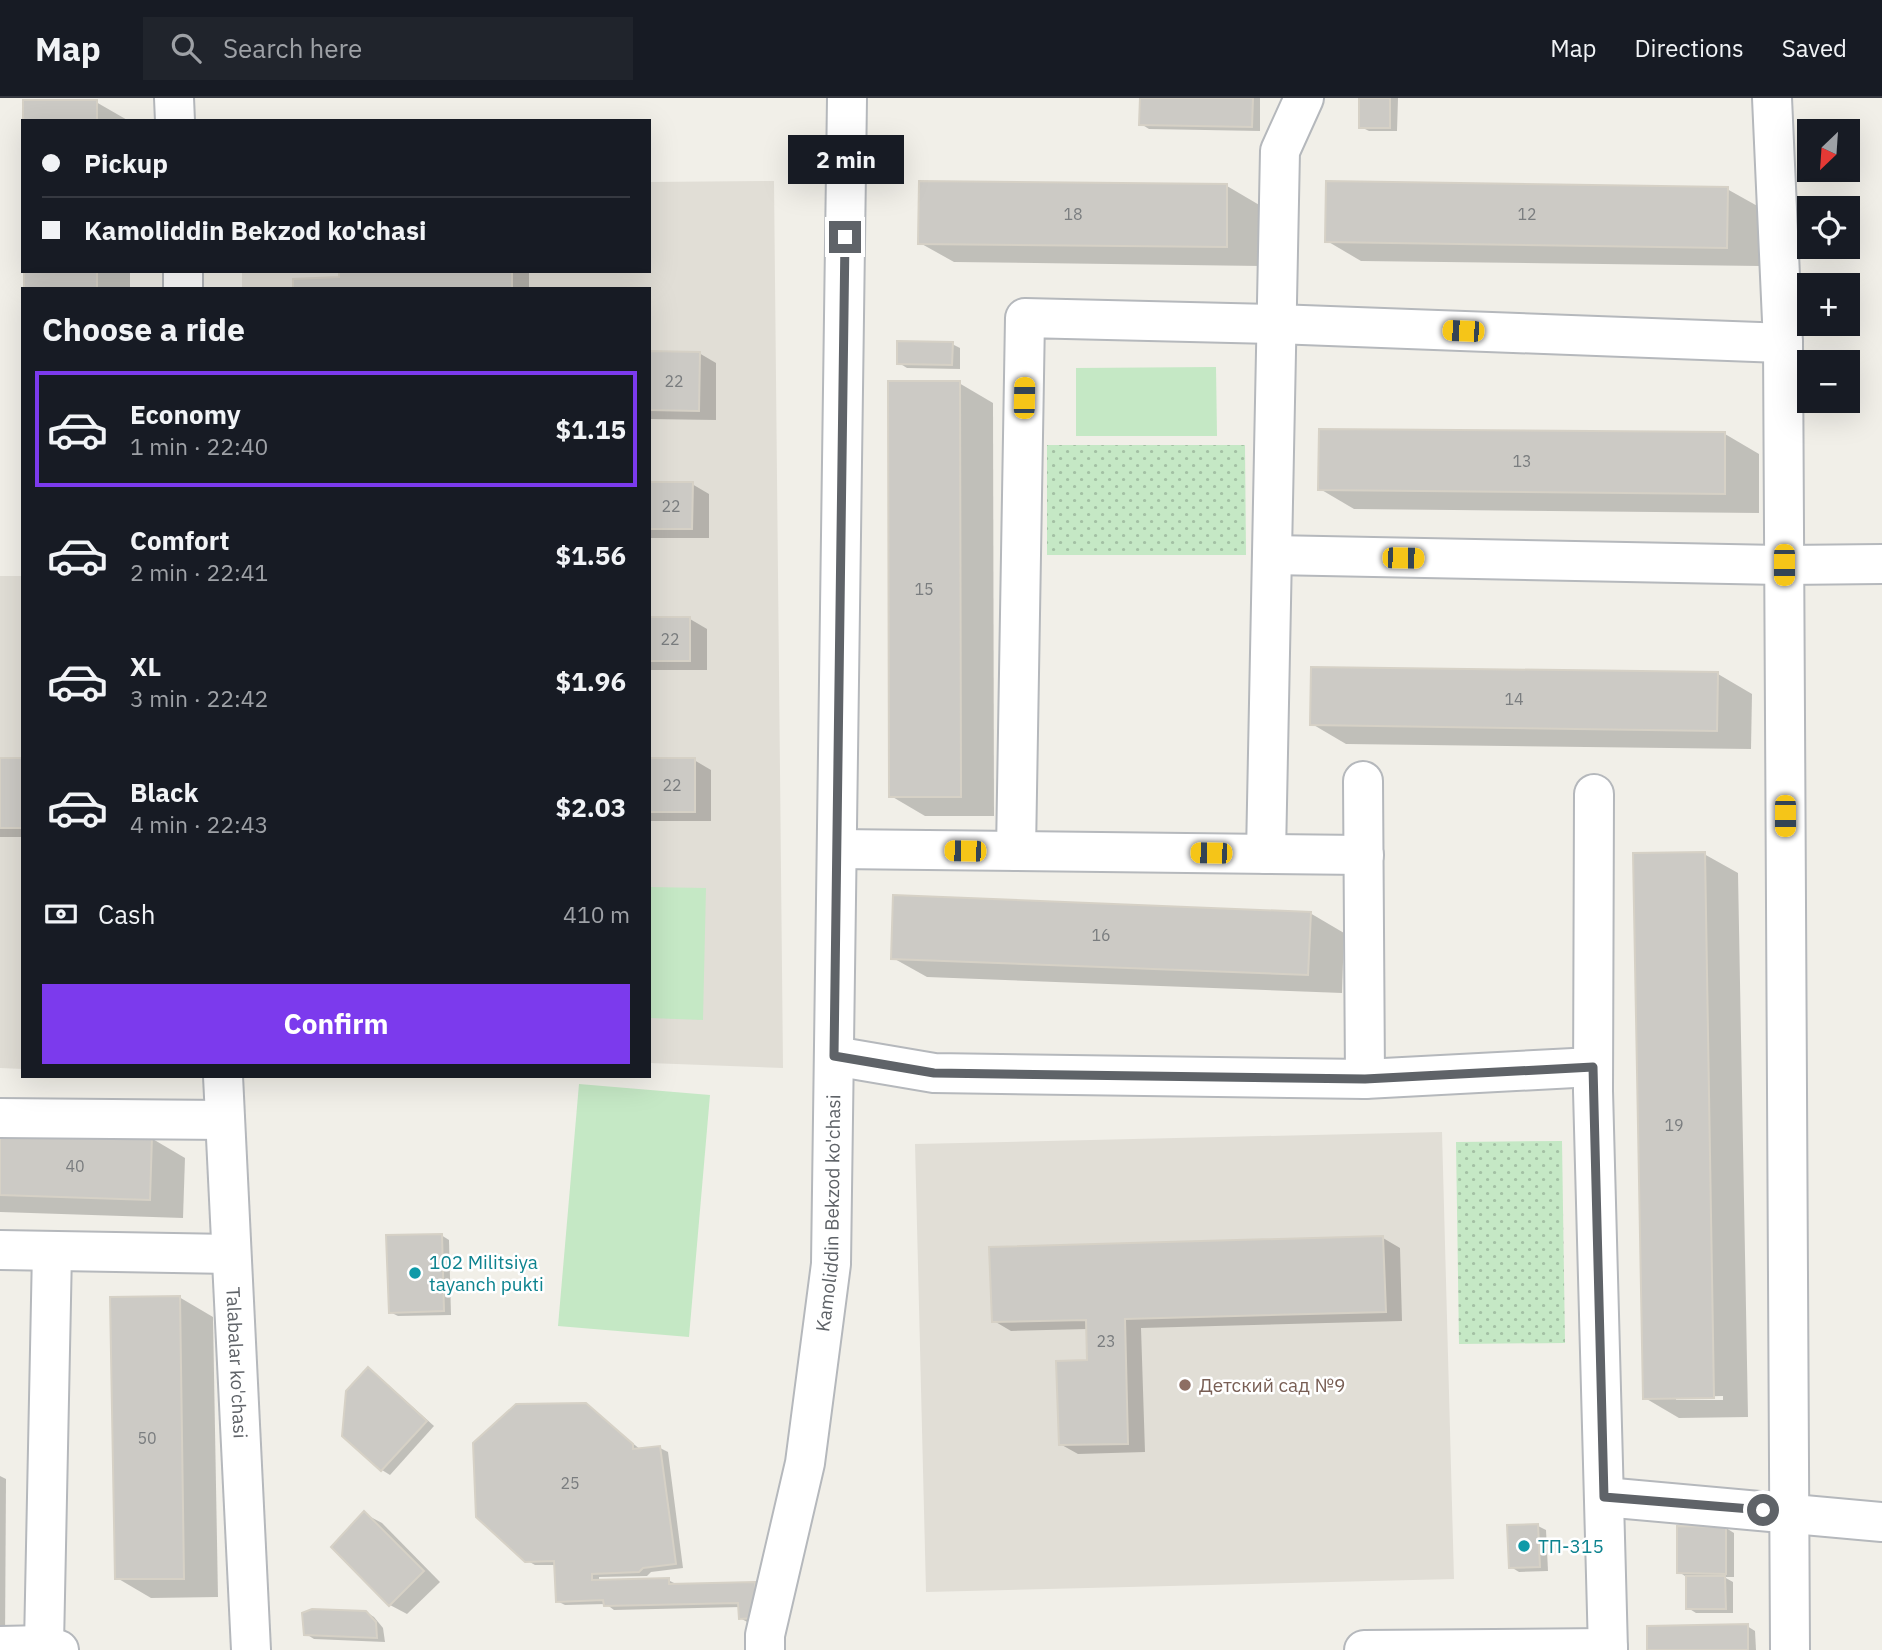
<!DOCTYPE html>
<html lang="en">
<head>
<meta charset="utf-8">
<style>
  body { margin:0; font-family:"IBM Plex Sans",sans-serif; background:#20242c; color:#f1f3f6; height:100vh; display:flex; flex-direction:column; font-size:26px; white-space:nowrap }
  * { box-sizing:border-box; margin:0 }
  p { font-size:23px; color:#9ea1a6 }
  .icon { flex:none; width:38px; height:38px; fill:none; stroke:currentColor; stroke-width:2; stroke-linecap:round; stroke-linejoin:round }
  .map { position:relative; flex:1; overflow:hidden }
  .side { position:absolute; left:21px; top:189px; width:630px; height:791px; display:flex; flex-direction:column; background:#171b24; border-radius:0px; box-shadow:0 7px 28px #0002 }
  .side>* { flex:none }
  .top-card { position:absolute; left:21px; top:21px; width:630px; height:154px; border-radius:0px; box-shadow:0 7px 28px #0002; display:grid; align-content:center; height:154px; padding:0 21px; background:#171b24 }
  .needle { width:46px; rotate:205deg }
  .buttons { position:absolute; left:1797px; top:21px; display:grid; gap:14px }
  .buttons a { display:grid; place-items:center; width:63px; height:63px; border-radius:0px; background:#171b24; box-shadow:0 7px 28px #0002; font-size:35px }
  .end { position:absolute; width:32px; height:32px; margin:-16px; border:9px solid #5f6368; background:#fff; box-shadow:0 0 0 4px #fff }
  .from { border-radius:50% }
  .bubble { position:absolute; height:49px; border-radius:0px; background:#171b24; box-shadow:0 7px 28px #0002; font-size:23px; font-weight:800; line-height:49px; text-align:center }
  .car { position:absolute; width:21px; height:42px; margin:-21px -10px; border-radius:9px; box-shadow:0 0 5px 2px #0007; background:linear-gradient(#f5c518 24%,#345 0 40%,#f5c518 0 76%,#345 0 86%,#f5c518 0) }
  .top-card b { display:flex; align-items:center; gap:24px; height:66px; font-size:26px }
  .top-card b+b { border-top:2px solid #363941 }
  .top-card i { width:18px; height:18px; background:#f1f3f6 }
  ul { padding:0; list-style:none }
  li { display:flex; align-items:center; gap:21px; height:116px; margin:0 14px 10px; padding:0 7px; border:4px solid transparent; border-radius:0px }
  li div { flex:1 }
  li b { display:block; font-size:26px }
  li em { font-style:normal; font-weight:800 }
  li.selected { border-color:#7c3aed }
  li>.icon { width:63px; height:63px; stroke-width:1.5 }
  h2 { padding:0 21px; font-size:32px; line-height:84px }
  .pay { display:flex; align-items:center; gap:18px; height:77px; padding:0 21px; font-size:26px }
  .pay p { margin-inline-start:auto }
  .button { display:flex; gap:14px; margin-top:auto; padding:14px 21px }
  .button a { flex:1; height:80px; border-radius:0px; background:#7c3aed; color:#fff; font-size:28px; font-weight:800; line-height:80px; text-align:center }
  header { display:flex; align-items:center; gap:42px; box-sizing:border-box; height:98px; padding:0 35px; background:#171b24; border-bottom:2px solid #363941 }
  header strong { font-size:33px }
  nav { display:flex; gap:38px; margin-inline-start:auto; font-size:24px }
  .search { width:490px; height:63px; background:#20242c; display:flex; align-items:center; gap:18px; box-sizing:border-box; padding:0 24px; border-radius:0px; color:#9ea1a6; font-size:26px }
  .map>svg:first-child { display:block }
  .education { fill:#e1ded6 }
  .park { fill:url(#park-dots) }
  .garden { fill:#c5e8c5 }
  .shadow { fill:#0003; fill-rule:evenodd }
  .building { fill:#cccac5; stroke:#d6d1c6; stroke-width:2 }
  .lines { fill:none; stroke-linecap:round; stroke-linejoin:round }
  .minor-casing { stroke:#b5b8bc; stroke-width:42 }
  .minor { stroke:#fff; stroke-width:38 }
  .route { stroke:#5f6368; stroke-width:9 }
  .culture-dot { fill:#0f9aa8; stroke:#fff; stroke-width:2.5 }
  .education-dot { fill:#8d6e63; stroke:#fff; stroke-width:2.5 }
  .labels { text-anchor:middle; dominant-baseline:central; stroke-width:5; stroke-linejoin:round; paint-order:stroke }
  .number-label { font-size:16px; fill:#7a7d7f }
  .street-label { font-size:19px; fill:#5f6368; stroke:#fff }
  .culture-label { font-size:19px; fill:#0d838f; stroke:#fff; text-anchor:start }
  .education-label { font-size:19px; fill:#785e54; stroke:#fff; text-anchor:start }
</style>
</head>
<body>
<header>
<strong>Map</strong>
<div class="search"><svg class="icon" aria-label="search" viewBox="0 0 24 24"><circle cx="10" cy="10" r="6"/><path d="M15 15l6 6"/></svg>Search here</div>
<nav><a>Map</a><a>Directions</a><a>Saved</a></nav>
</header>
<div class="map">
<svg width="1882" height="1552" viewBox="0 0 1882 1552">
  <defs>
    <pattern id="park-dots" width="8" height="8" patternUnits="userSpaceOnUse" patternTransform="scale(1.75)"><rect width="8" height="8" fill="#c5e8c5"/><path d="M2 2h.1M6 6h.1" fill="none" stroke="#a3c0a4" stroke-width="1.8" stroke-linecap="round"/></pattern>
  </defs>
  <rect width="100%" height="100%" fill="#f1efe8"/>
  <g class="education">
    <path d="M774,83L783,970L649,965V191H242V173H649V84Z"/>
    <path d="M0,478H23V971L0,970Z"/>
    <path d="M1442,1034L1454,1481L926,1494L915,1046Z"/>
  </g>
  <g class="park">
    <path d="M1047,347H1245L1246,457H1047Z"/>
    <path d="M1562,1043L1565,1245L1459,1246L1456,1044Z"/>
  </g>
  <g class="garden">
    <path d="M1216,269L1217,338H1076V270Z"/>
    <path d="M649,789L706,790L703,922L649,920Z"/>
    <path d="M579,986L710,997L689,1239L558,1228Z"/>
  </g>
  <g class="shadow">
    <path d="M1142,0H1260V33L1149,31L1141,26Z"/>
    <path d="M1361,0H1398L1397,33H1369L1361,29Z"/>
    <path d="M96,4L129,23H25Z"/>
    <path d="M1227,88L1261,108V168L954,164L920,145Z"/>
    <path d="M1727,91L1761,110L1760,168L1361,163L1327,143Z"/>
    <rect x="25" y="173" width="105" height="18"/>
    <path d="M341,173H529V191H295L341,181Z"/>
    <path d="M952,246L960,250V271L907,270L899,265Z"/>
    <path d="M649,255H699L716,265V322L649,321Z"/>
    <path d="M959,285L993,305L994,718H925L891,698Z"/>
    <path d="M1725,336L1759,356V415L1354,411L1320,391Z"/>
    <path d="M649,386H692L709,396V440H649Z"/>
    <path d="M649,521H690L707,531V572H649Z"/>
    <path d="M1718,576L1752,596L1751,651L1346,646L1312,626Z"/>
    <rect x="0" y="662" width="23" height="77"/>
    <path d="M649,662H694L711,672V723H649Z"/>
    <path d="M1704,756L1738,775L1748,1319L1679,1320L1645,1300ZM1723,1298V1302H1676V1299Z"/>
    <path d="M1310,815L1344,835L1342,895L927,879L893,860Z"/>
    <path d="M0,1035L151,1040L185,1060L183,1120L0,1114Z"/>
    <path d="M441,1137L449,1142L451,1217L398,1218L390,1214Z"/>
    <path d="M1383,1140L1400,1150L1402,1223L1141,1230L1145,1354L1078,1356L1060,1346L1089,1264L1088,1231L1011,1233L994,1223Z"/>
    <path d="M179,1199L213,1219L218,1499L151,1500L117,1480Z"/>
    <path d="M368,1271L376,1276L434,1328L390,1377L382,1372Z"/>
    <path d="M586,1307L641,1352L660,1350L668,1354L683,1470L651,1474L647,1478L599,1479V1484L668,1482L676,1486L755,1485L763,1490L749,1525L740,1520V1509L614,1512L606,1506L565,1507L557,1503L556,1467H535L526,1462Z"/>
    <path d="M0,1378L6,1381L5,1547H0Z"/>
    <path d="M365,1416L382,1425L440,1484L407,1516L390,1507Z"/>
    <path d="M1538,1428L1546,1432L1548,1473L1519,1474L1511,1469Z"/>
    <path d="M1726,1430L1734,1435V1479H1724L1733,1484V1515H1696L1688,1510V1480L1679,1474Z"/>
    <path d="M366,1514L374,1519L383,1530L385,1544L314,1541L306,1536Z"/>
    <path d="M1747,1528L1755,1533L1756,1552H1649Z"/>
  </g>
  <g class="building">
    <path d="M1140,0H1253L1252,29L1139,27Z"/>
    <rect x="1359" y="0" width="31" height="30"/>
    <rect x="23" y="2" width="74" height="21"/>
    <path d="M919,83L1227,86V149L918,146Z"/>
    <path d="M1326,83L1728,89L1727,150L1325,144Z"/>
    <rect x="24" y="173" width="73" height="18"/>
    <path d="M339,173H512V191H293V181L339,179Z"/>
    <path d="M897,243L953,244L952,267L897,266Z"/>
    <path d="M649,253L700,254L699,313L649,312Z"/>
    <path d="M888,283H960L961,699H889Z"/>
    <path d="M1319,331L1725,334V396L1318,392Z"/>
    <path d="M649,384H693L692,431H649Z"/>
    <rect x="649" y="519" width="41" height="44"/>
    <path d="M1311,569L1718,574L1717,633L1310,627Z"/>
    <rect x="0" y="660" width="23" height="70"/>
    <rect x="649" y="660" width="46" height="54"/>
    <path d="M1705,754L1714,1300L1643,1301L1633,755Z"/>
    <path d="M893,797L1311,814L1308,877L891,861Z"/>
    <path d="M0,1033L152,1038L150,1102L0,1097Z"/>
    <path d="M442,1136L444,1213L389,1215L386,1137Z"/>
    <path d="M1383,1138L1386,1214L1125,1221L1128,1346L1059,1347L1056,1263L1087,1262L1086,1222L992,1224L989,1149Z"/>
    <path d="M180,1198L184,1481H115L110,1199Z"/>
    <path d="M368,1269L427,1323L381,1373L342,1338L346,1293Z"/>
    <path d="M586,1305L633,1346V1351L660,1348L676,1466L643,1470L639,1474L592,1476V1482L669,1480V1486L755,1484L756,1520L739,1521L738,1505L604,1508L603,1502L556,1504L554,1463L525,1464L476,1419L473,1345L516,1306Z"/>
    <path d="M364,1413L424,1473L389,1508L331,1449Z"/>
    <path d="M1538,1426L1540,1469L1509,1470L1507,1427Z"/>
    <path d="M1677,1428L1726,1429V1476L1677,1475Z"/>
    <path d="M1686,1478H1725L1726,1511H1686Z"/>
    <path d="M312,1511L366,1513L376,1524L377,1540L304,1537L302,1515Z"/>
    <path d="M1748,1526V1552H1647V1528Z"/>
  </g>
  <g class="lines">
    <defs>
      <g id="minor">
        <path d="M174,0L175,23"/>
        <path d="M1772,0L1783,245L1790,1552"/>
        <path d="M183,173V191"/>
        <path d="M1272,457L1784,467L1882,466"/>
        <path d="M1363,683L1365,981"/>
        <path d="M1594,696L1593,993L1608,1552"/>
        <path d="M837,751L1364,757"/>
        <path d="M1016,753L1025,220L1276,226L1783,245"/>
        <path d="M1266,756L1280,53L1304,0"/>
        <path d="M834,958L934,975L1365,981L1593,969"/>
        <path id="s1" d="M223,978L251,1552"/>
        <path d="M0,1020L225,1022"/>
        <path d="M0,1152L231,1156"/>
        <path d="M1604,1399L1882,1424"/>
        <path d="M44,1547L52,1153"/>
        <path d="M0,1548L44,1547L59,1552"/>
        <path id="s2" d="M765,1552V1537L805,1365L831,1166L847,0"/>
        <path d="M1364,1552L1608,1550"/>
      </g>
    </defs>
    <use href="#minor" class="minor-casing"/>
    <use href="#minor" class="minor"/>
  </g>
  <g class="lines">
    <path class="route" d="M845,139L834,958L934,975L1365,981L1593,969L1604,1399L1763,1412"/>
  </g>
  <g class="culture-dot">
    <circle cx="415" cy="1175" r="7"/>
    <circle cx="1524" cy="1448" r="7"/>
  </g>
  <circle class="education-dot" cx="1185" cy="1287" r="7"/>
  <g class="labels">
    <g class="number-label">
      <text x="1073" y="116">18</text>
      <text x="1527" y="116">12</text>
      <text x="674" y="283">22</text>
      <text x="1522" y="363">13</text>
      <text x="671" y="408">22</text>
      <text x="924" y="491">15</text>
      <text x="670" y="541">22</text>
      <text x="1514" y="601">14</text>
      <text x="672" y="687">22</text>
      <text x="1101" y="837">16</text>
      <text x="1674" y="1027">19</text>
      <text x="75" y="1068">40</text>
      <text x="1106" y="1243">23</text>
      <text x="147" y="1340">50</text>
      <text x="570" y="1385">25</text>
    </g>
    <g class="street-label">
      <text stroke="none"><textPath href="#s2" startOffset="443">Kamoliddin Bekzod ko'chasi</textPath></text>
      <text stroke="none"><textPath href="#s1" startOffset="287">Talabalar ko'chasi</textPath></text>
    </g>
    <g class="culture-label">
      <text x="429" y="1164">102 Militsiya<tspan x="429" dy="22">tayanch pukti</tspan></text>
      <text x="1538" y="1448">ТП-315</text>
    </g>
    <g class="education-label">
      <text x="1199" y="1287">Детский сад №9</text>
    </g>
  </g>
</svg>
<div class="buttons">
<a><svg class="needle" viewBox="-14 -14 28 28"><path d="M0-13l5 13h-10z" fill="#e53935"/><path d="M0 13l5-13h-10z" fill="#9ea1a6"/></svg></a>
<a><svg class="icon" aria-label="locate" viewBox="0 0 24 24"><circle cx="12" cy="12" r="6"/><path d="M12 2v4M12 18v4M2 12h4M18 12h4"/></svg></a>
<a>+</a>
<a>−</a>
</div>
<i class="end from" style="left:1763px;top:1412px"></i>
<i class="end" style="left:845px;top:139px"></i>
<div class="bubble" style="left:788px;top:37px;width:116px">2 min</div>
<i class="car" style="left:1463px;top:233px;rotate:272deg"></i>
<i class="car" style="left:1024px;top:300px;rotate:1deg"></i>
<i class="car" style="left:1403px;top:460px;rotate:91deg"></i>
<i class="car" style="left:1784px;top:467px;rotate:180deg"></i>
<i class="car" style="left:1785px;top:718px;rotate:180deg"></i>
<i class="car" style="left:965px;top:753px;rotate:271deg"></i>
<i class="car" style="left:1211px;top:755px;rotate:271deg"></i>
<div class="top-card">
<b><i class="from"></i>Pickup</b>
<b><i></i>Kamoliddin Bekzod ko'chasi</b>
</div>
<section class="side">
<h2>Choose a ride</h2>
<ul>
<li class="selected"><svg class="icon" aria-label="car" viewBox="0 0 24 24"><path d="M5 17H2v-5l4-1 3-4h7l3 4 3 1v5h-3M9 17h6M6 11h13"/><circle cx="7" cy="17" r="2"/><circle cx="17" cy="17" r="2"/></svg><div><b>Economy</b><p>1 min · 22:40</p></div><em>$1.15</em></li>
<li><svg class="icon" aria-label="car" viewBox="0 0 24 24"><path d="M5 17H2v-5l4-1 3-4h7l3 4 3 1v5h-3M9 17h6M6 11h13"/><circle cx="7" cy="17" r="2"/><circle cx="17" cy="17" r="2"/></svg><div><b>Comfort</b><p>2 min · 22:41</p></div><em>$1.56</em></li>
<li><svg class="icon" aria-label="car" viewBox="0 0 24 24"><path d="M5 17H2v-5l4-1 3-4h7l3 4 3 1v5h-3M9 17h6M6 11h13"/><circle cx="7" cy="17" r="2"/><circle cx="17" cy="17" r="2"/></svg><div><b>XL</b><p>3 min · 22:42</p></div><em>$1.96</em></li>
<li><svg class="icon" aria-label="car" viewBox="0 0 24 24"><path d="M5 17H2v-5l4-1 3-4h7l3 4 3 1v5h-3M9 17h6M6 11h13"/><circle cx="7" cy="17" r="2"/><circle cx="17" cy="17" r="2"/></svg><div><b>Black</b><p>4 min · 22:43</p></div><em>$2.03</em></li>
</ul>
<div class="pay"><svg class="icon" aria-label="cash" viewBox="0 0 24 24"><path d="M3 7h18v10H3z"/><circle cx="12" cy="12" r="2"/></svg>Cash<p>410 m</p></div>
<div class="button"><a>Confirm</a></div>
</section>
</div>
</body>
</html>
